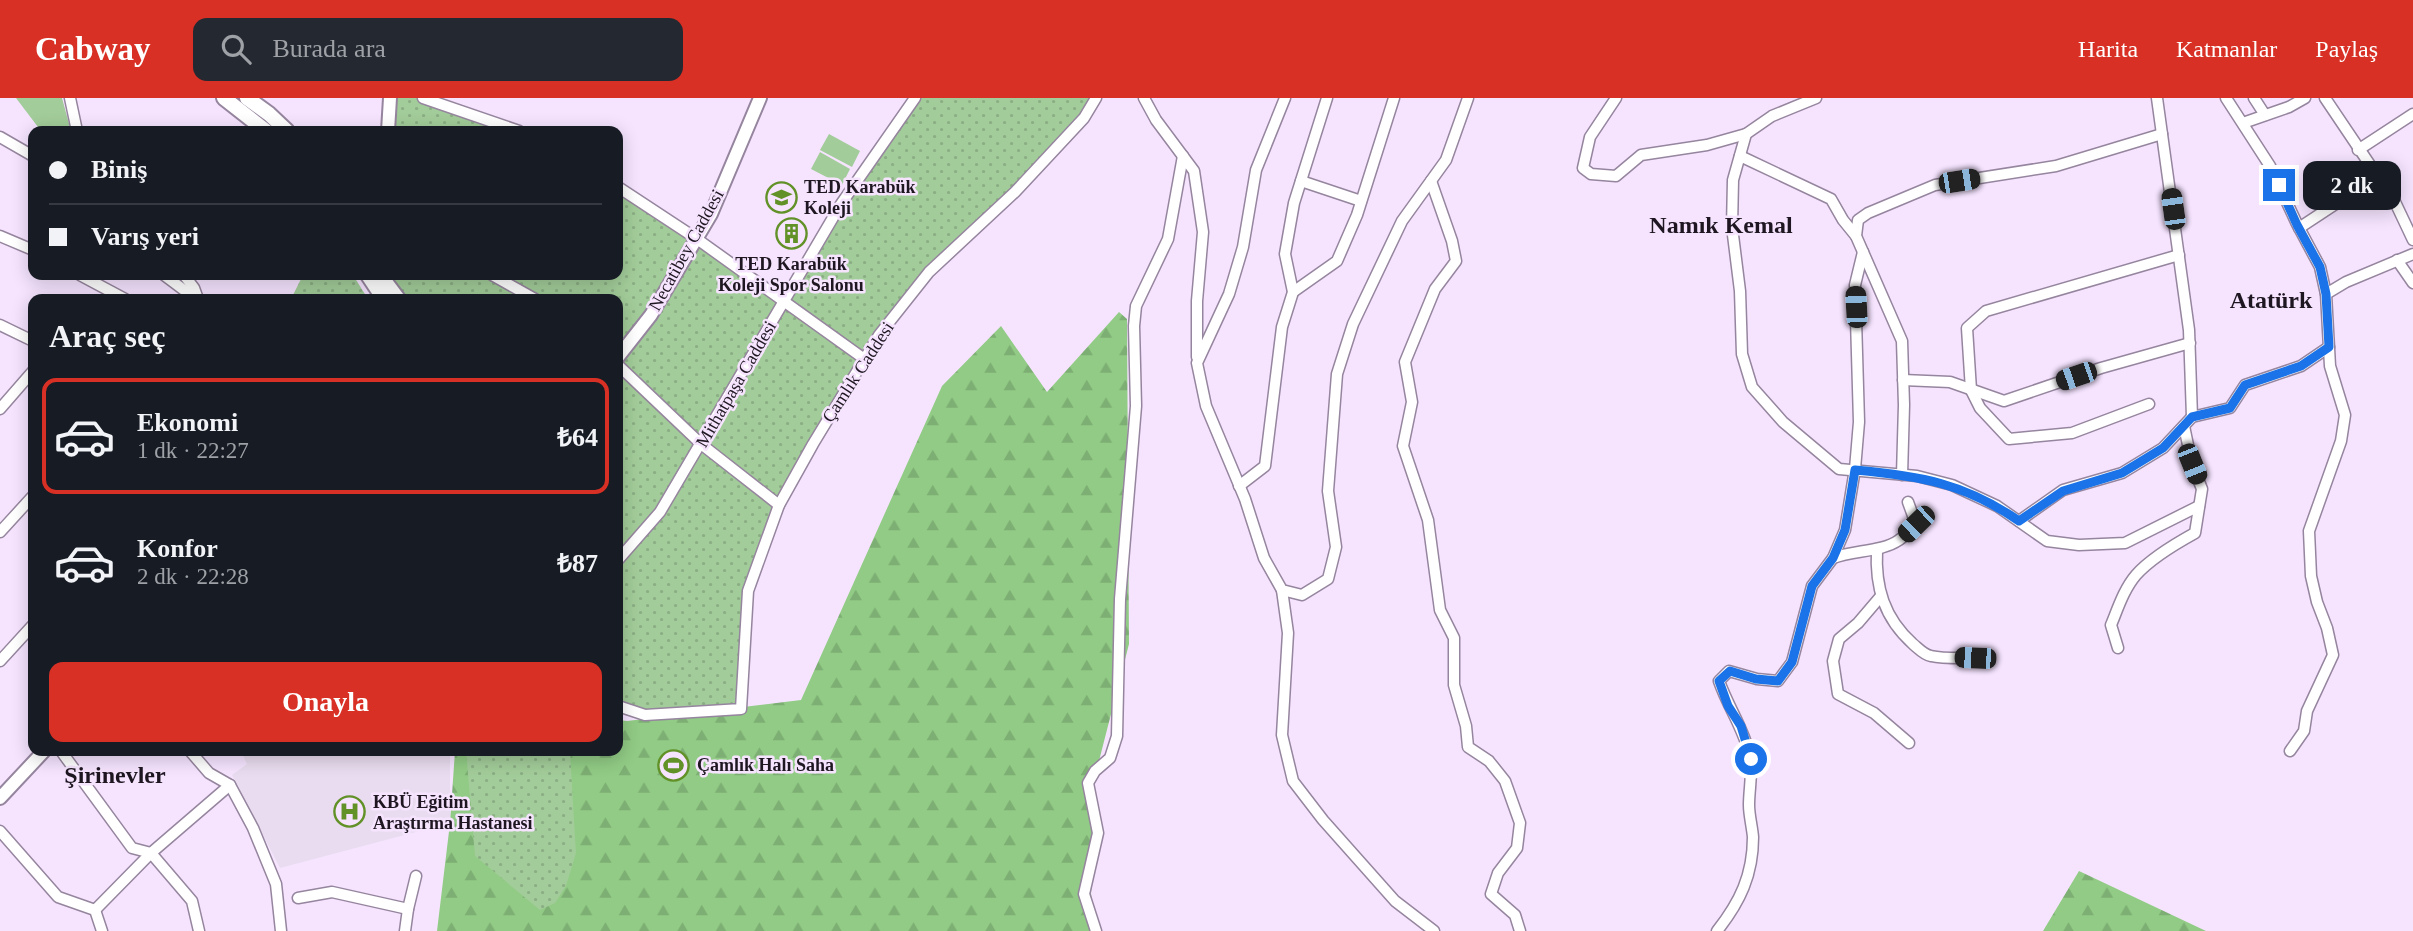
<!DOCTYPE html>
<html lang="tr">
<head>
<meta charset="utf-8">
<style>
  body { margin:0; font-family:"Times New Roman",serif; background:#242831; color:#f1f3f6; height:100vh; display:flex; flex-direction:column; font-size:26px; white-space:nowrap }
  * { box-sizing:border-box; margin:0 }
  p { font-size:23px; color:#9ea1a6 }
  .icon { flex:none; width:38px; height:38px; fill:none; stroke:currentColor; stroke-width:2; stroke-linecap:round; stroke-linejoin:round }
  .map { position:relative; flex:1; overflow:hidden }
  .details { position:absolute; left:28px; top:196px; width:595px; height:462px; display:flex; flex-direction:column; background:#171b24; border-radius:14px; box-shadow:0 4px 18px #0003 }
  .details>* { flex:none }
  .banner { position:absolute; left:28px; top:28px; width:595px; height:154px; border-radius:14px; box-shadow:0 4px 18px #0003; display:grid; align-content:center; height:154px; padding:0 21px; background:#171b24 }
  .end { position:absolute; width:32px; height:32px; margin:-16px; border:9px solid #1a73e8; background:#fff; box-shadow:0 0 0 4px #fff }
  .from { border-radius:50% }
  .bubble { position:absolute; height:49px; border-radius:14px; background:#171b24; box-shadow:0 4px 18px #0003; font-size:23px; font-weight:700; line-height:49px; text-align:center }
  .car { position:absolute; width:21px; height:42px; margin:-21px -10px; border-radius:9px; box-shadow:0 0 5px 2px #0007; background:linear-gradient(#222 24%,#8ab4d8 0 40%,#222 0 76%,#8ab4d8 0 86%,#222 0) }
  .banner b { display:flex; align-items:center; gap:24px; height:66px; font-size:26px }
  .banner b+b { border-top:2px solid #363941 }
  .banner i { width:18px; height:18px; background:#f1f3f6 }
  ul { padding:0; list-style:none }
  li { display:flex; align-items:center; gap:21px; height:116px; margin:0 14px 10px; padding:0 7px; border:4px solid transparent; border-radius:14px }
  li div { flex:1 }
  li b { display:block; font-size:26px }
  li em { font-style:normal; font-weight:700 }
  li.active { border-color:#d93025 }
  li>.icon { width:63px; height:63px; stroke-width:1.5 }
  h2 { padding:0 21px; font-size:32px; line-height:84px }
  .action { display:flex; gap:14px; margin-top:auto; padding:14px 21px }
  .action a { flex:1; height:80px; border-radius:14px; background:#d93025; color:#fff; font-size:28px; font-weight:700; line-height:80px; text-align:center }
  header { display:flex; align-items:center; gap:42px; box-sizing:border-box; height:98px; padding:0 35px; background:#d93025; color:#fff }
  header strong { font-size:33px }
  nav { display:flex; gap:38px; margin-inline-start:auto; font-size:24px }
  .search { width:490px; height:63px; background:#242831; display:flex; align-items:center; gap:18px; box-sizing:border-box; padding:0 24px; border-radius:14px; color:#9ea1a6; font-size:26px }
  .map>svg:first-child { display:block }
  .medical { fill:#e9dcf0 }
  .grass { fill:#a2cc99 }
  .forest { fill:url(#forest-firs) }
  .park { fill:url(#park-dots) }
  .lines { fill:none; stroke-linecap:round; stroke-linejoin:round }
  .minor-casing { stroke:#96859e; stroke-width:13 }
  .tertiary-casing { stroke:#96859e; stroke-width:16 }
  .secondary-casing { stroke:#96859e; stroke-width:18 }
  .minor { stroke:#fff; stroke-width:10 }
  .tertiary { stroke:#fff; stroke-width:12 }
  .secondary { stroke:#fff; stroke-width:14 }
  .route { stroke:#1a73e8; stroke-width:9 }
  .labels { text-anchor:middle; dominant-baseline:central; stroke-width:5; stroke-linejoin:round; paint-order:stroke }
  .poi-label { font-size:18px; font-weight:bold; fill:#1e1721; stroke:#f6e4ff; text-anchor:start }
  .street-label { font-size:18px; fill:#1e1721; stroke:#f6e4ff }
  .district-label { font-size:24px; font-weight:bold; fill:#1e1721; stroke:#f6e4ff }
</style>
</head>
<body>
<header>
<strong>Cabway</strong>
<div class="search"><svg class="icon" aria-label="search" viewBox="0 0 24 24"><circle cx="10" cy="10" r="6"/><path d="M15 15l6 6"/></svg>Burada ara</div>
<nav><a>Harita</a><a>Katmanlar</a><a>Paylaş</a></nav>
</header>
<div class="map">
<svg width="2413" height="833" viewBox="0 0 2413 833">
  <defs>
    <pattern id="forest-firs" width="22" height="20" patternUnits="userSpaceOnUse" patternTransform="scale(1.75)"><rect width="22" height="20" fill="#91cb85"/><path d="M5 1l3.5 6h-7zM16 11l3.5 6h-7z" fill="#7dae73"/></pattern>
    <pattern id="park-dots" width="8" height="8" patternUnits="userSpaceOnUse" patternTransform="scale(1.75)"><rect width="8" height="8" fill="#a2cc99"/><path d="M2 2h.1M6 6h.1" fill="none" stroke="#8bae84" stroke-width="1.8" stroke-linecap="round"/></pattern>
  </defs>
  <rect width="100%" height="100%" fill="#f6e4ff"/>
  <path class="medical" d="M241,653H450V725L280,770L232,677L247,666Z"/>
  <g class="grass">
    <path d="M16,0H62L71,33H41Z"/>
    <path d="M829,36L860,53L852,69L820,52Z"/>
    <path d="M820,54L850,71L842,87L811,71Z"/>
  </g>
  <g class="forest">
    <path d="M1119,214L1127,221L1129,546L1090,698L1095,747L1091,795L1095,833H437L450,725L455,653H618V622L627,623L801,602L942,288L1001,228L1047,294Z"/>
    <path d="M2079,773L2206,833H2043Z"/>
  </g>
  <g class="park">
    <path d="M390,0H423L519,33H388Z"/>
    <path d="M914,0H1096L1084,20L929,174L879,237L779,407L748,493L741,611L645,617L618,608V201H398L387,177H618V89L784,202Z"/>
    <path d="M303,177H353L368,201H291Z"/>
    <path d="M466,653H570L576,755L566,788L555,805L540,812L475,758Z"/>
  </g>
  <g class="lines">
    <defs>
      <g id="minor">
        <path d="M70,0L77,33"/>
        <path d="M423,0L519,33"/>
        <path d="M1144,0L1156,22L1194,73L1203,134L1197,203V259"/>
        <path d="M1285,0L1256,72L1243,149L1229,196L1197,265L1206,308L1245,401L1264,460L1282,492L1302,497L1328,481L1336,449L1328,393L1337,276L1353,226L1402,123L1446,62L1468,0"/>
        <path d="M1616,0L1590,39L1583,70L1591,76L1616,78L1641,57L1707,47L1746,36"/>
        <path d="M1816,0L1772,18L1746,36L1733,82L1732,129L1740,193L1742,256L1752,289L1783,324L1839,371L1917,378L1952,387L1997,408L2047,443L2079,447L2125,445L2199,408"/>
        <path d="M2157,0L2189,232L2192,319"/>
        <path d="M2226,0L2270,68L2297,126L2320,169L2326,196L2330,268L2345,317L2341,343L2309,433L2311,478L2317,504L2327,530L2333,557L2307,613L2304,633L2290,653"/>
        <path d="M2254,0L2265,17"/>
        <path d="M2325,0L2395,104L2413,142"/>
        <path d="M2243,25L2289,9L2305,0"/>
        <path d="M0,39L33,58"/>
        <path d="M2358,52L2413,16"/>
        <path d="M1740,58L1831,101L1843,122L1856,138"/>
        <path d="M1301,83L1361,103"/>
        <path d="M1431,83L1452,143L1456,163L1435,191L1405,264L1412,304L1403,348L1428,422L1440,512L1454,540V587L1466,628L1468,649L1489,663L1505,683L1520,725L1517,750L1498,775L1491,796L1515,817L1520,833"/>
        <path d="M618,89L697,141L863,260"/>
        <path d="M2299,130L2337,105L2384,88"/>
        <path d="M0,138L33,152"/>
        <path d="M2397,162L2413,185"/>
        <path d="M80,177L125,201"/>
        <path d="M164,177L196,201"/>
        <path d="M184,177L194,190L198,201"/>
        <path d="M492,177L535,201"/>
        <path d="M1293,194L1337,163L1357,117L1394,0"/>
        <path d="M2326,196L2346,184L2413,156"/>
        <path d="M0,227L33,243"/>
        <path d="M618,267L701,346L779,407"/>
        <path d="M1903,282L1950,284L2004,303L2101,270L2190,245"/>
        <path d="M2149,306L2072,335L2009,341L1980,310L1971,292L1967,230L1986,213L2179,157"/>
        <path d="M0,311L33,273"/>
        <path d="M1902,377L1904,307L1902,243L1856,138L1858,122L1868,115L1935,87L2056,68L2162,36"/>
        <path d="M1239,388L1265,368L1282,229L1293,194L1285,156L1294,105L1327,0"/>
        <path d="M2019,423L2063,392L2122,375L2163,350L2192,319L2230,310L2245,287L2301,268L2329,249"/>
        <path d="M0,434L33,398"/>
        <path d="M1877,452C1875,489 1884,520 1913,546C1918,550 1924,557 1931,558C1944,561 1961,560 1975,560"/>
        <path d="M1833,460C1854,452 1882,454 1899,442C1905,438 1911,431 1916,426L1908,404"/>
        <path d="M618,462L660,414L841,106L915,0"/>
        <path d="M1282,492L1288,535L1282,637L1293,683L1323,722L1395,803L1434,833"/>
        <path d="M1881,498L1858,525L1839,541L1833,563L1838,596L1874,615L1909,645"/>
        <path d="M2118,550L2111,527C2118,510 2124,491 2136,477C2151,460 2175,446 2195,435L2202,391L2192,366L2184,328"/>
        <path d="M0,563L33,527"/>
        <path d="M618,608L645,617L741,611L748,493L779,407L813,346L879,237L929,174L1015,94L1084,20L1096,0"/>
        <path d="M61,653L132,750L151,755L192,803L199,833"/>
        <path d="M190,653L209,675L230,687L253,730L276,786L281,833"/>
        <path d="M0,733L58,799L95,812L102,833"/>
        <path d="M298,800L332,794L408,811"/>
        <path d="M95,812L151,755L230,687"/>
        <path d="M405,833L408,811L416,778"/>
        <path d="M1096,833L1084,796L1098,735L1088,685L1095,673L1110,660L1117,638L1120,501L1136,308L1134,228L1136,208L1168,141L1183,58"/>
        <path d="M1717,833C1740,804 1753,777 1753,739C1752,728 1749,717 1749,707C1749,691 1753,673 1750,658C1744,631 1728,609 1719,583L1729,573L1757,581L1778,583L1792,564L1812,488L1833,460L1845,432L1855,371L1859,324L1855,187L1863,154"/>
      </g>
      <g id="tertiary">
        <path d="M388,33L390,0"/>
        <path d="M618,259L651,217L711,116L760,0"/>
        <path d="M0,700L44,653"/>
      </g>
      <g id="secondary">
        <path d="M224,0L266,33"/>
        <path d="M247,0L269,16L287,33"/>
        <path d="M368,177L384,201"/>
        <path d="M380,177L398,201"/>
      </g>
    </defs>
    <use href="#minor" class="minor-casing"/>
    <use href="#tertiary" class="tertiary-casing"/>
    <use href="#secondary" class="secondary-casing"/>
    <use href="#minor" class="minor"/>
    <use href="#tertiary" class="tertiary"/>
    <use href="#secondary" class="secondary"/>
  </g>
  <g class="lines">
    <path class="route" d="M1751,661L1741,628L1728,608L1719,583L1730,573L1756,581L1778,583L1792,564L1812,488L1833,460L1845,432L1855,372C1920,378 1964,385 2019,423L2063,393L2122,375L2163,350L2192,319L2230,310L2245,287L2301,268L2329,249L2326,196L2320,169L2297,127L2279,87"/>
  </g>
  <defs>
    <symbol id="school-ring" viewBox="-11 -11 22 22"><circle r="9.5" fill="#f6e4ff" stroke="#619127" stroke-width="1.5"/><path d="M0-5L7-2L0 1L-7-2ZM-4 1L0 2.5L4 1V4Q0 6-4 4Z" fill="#619127"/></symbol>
    <symbol id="building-ring" viewBox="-11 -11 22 22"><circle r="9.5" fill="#f6e4ff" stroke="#619127" stroke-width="1.5"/><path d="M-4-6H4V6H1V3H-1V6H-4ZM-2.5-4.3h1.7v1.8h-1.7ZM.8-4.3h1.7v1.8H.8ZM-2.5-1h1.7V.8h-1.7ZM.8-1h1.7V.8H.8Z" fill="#619127"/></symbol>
    <symbol id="stadium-ring" viewBox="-11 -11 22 22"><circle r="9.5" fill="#f6e4ff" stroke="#619127" stroke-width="1.5"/><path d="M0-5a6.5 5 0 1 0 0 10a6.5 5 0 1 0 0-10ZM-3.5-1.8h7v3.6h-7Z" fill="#619127"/></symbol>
    <symbol id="hospital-ring" viewBox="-11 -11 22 22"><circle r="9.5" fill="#f6e4ff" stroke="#619127" stroke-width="1.5"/><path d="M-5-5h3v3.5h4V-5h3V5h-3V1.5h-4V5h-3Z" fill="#619127"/></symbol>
  </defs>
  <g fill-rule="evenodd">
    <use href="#school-ring" x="764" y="82" width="35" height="35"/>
    <use href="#building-ring" x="774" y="118" width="35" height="35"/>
    <use href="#stadium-ring" x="656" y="650" width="35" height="35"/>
    <use href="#hospital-ring" x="332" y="696" width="35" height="35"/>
  </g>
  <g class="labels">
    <g class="poi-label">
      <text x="804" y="89">TED Karabük<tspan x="804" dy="21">Koleji</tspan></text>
      <text x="791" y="166" text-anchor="middle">TED Karabük<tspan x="791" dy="21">Koleji Spor Salonu</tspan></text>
      <text x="697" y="667">Çamlık Halı Saha</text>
      <text x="373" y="704">KBÜ Eğitim<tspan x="373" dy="21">Araştırma Hastanesi</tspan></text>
    </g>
    <g class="street-label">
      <text transform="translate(686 152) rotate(-61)">Necatibey Caddesi</text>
      <text transform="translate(858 274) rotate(-57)">Çamlık Caddesi</text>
      <text transform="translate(736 286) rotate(-60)">Mithatpaşa Caddesi</text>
    </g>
    <g class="district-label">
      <text x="1721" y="127">Namık Kemal</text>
      <text x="2271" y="202">Atatürk</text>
      <text x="115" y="677">Şirinevler</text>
    </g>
  </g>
</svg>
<i class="end from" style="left:1751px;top:661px"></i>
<i class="end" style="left:2279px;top:87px"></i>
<div class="bubble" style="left:2303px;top:63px;width:98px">2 dk</div>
<i class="car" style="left:1959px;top:83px;rotate:81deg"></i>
<i class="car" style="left:2173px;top:111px;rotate:352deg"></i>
<i class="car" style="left:1856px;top:209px;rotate:357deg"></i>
<i class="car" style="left:2076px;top:278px;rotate:251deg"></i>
<i class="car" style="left:2192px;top:366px;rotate:158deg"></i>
<i class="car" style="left:1916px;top:426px;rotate:226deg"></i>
<i class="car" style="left:1975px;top:560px;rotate:272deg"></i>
<div class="banner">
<b><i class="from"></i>Biniş</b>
<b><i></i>Varış yeri</b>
</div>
<section class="details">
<h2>Araç seç</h2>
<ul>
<li class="active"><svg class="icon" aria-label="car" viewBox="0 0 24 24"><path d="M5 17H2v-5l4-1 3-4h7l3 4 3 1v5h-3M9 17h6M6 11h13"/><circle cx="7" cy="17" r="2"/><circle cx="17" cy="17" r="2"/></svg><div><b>Ekonomi</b><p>1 dk · 22:27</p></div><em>₺64</em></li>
<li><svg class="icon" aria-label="car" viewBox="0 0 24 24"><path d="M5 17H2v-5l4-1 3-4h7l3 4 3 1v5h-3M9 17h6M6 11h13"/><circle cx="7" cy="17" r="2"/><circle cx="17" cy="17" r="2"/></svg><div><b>Konfor</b><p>2 dk · 22:28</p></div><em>₺87</em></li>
</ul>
<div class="action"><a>Onayla</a></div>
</section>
</div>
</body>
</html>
